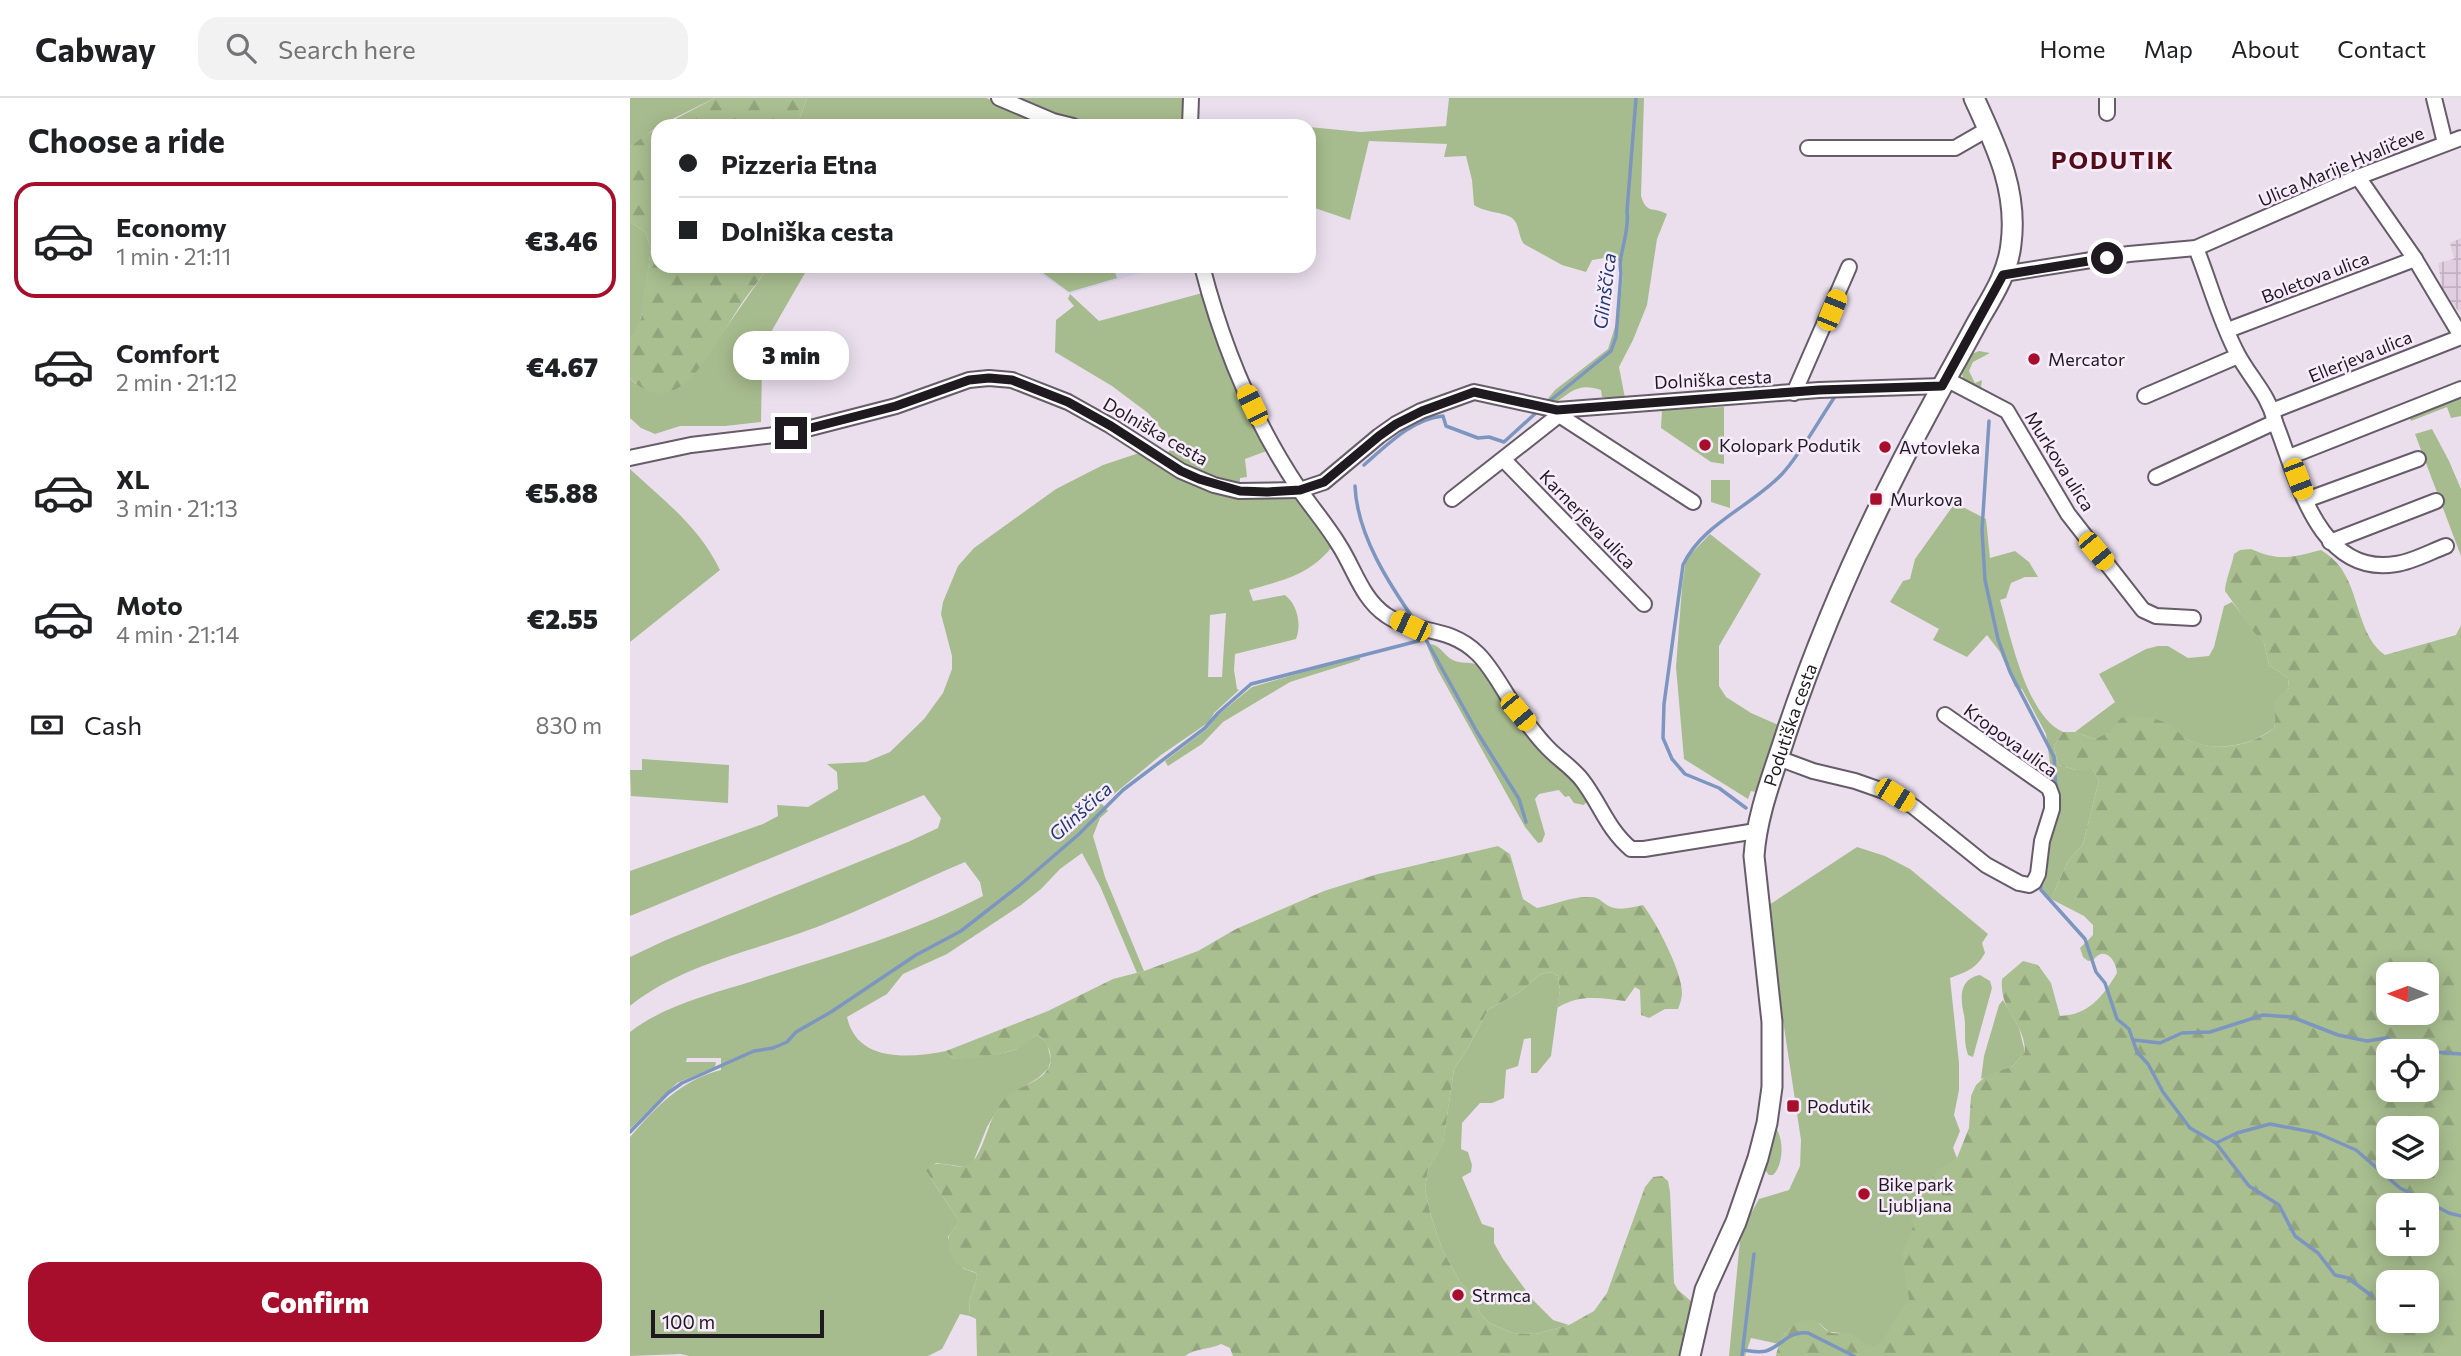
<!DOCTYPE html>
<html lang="en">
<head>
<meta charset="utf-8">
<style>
  body { margin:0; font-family:Commissioner,sans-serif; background:#f2f2f2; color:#202124; height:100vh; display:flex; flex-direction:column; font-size:26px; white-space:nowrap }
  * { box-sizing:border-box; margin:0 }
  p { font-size:23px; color:#757577 }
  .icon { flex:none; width:38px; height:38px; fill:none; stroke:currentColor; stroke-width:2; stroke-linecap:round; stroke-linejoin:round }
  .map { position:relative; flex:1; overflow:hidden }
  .sheet { display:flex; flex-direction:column; background:#fff; width:630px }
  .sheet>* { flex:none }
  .guide { position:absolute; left:21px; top:21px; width:665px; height:154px; border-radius:21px; box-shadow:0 4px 18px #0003; display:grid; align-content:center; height:154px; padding:0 28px; background:#fff }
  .needle { width:46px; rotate:271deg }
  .fabs { position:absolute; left:1746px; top:864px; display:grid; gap:14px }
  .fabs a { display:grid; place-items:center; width:63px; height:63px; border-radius:14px; background:#fff; box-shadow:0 4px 18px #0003; font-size:35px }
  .scale { position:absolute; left:21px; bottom:18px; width:173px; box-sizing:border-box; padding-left:7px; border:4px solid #1e1a1f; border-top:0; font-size:19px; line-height:24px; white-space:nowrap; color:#1e1a1f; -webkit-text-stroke:5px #f8ecfc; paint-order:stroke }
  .end { position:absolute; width:32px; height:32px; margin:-16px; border:9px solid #1e1a1f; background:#fff; box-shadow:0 0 0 4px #fff }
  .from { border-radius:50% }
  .bubble { position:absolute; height:49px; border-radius:21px; background:#fff; box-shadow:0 4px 18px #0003; font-size:23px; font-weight:800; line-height:49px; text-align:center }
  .car { position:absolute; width:21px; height:42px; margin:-21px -10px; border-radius:9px; box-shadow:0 0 5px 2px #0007; background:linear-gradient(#f5c518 24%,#345 0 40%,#f5c518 0 76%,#345 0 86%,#f5c518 0) }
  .guide b { display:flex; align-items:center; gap:24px; height:66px; font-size:26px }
  .guide b+b { border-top:2px solid #e0e0e0 }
  .guide i { width:18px; height:18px; background:#202124 }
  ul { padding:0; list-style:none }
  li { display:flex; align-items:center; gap:21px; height:116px; margin:0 14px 10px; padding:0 14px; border:4px solid transparent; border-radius:21px }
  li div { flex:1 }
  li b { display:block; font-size:26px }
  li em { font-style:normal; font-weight:800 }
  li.on { border-color:#a70e2c }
  li>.icon { width:63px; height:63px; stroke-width:1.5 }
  h2 { padding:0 28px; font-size:32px; line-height:84px }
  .pay { display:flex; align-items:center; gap:18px; height:77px; padding:0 28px; font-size:26px }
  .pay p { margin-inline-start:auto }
  .action { display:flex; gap:14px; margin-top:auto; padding:14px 28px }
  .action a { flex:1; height:80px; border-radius:21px; background:#a70e2c; color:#fff; font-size:28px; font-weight:800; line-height:80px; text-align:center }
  header { display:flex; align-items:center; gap:42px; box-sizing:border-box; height:98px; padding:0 35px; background:#fff; border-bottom:2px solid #e0e0e0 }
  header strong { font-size:33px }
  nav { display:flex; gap:38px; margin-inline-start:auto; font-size:24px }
  .search { width:490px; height:63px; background:#f2f2f2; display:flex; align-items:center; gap:18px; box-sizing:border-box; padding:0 24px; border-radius:21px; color:#757577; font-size:26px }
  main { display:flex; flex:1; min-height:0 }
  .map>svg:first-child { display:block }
  .industrial { fill:url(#industrial-grid) }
  .education { fill:#d9d7ed }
  .green { fill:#a7bc8e; fill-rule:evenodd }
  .forest { fill:url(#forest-firs); fill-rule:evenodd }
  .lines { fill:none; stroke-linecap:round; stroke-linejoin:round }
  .stream { stroke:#7d96c0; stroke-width:3.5 }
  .street-casing { stroke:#665c69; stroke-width:18 }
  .secondary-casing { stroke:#665c69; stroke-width:23 }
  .street { stroke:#fff; stroke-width:14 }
  .secondary { stroke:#fff; stroke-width:19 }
  .route { stroke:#1e1a1f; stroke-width:9 }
  .poi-dot { fill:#a70e2c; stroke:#f8ecfc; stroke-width:2.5 }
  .labels { text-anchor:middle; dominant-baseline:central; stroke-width:5; stroke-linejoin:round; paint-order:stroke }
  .street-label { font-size:18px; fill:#1e1a1f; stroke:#f8ecfc }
  .poi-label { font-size:18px; fill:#1e1a1f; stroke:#f8ecfc; text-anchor:start }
  .water-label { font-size:19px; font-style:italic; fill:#1c3a6f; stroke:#f8ecfc }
  .district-label { font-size:24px; font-weight:bold; letter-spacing:2px; fill:#530d16; stroke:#f8ecfc }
</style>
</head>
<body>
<header>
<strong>Cabway</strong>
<div class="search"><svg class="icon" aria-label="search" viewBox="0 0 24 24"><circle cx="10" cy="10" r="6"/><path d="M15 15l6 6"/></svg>Search here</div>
<nav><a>Home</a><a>Map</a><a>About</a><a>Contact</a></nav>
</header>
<main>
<section class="sheet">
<h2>Choose a ride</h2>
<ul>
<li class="on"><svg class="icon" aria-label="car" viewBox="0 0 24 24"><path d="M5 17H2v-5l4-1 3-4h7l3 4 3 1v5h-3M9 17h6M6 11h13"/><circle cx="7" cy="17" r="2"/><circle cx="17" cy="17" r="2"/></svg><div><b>Economy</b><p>1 min · 21:11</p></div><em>€3.46</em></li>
<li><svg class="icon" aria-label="car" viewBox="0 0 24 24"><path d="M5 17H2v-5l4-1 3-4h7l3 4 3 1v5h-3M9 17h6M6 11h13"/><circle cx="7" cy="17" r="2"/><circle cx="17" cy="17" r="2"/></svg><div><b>Comfort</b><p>2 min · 21:12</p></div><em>€4.67</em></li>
<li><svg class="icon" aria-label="car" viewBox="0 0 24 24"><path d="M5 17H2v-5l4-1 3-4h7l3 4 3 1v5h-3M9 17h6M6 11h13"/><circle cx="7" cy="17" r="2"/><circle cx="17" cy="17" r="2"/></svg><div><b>XL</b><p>3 min · 21:13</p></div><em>€5.88</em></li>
<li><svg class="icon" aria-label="car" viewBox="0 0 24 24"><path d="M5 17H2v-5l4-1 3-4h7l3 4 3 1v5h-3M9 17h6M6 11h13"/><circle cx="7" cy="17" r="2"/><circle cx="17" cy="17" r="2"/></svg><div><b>Moto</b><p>4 min · 21:14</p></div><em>€2.55</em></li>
</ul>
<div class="pay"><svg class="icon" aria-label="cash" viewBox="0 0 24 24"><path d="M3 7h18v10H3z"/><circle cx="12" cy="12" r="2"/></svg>Cash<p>830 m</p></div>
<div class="action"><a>Confirm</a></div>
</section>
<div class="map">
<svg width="1831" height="1258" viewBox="0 0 1831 1258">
  <defs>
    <pattern id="industrial-grid" width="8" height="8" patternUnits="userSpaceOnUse" patternTransform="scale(1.75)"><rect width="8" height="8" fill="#e1cfe1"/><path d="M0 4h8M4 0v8" fill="none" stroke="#c1b1c1"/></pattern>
    <pattern id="forest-firs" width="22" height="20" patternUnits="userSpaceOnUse" patternTransform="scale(1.75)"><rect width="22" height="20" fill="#a9bf90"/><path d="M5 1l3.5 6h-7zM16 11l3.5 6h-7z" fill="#91a47c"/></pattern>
  </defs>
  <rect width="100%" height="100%" fill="#ebdfee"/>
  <path class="industrial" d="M1831,140V213L1829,214L1812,191L1808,165L1824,161L1820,145Z"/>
  <path class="education" d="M399,168H534L440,196Z"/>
  <g class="green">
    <path d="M0,0H85L28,28L0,49Z"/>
    <path d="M177,0H356L429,28H167Z"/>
    <path d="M383,0H555L557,28H473L422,15Z"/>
    <path d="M819,0H1014L1011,98C1017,117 1023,108 1037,116L1027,141L1017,207L1003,242L989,269L995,300L972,299L971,292C948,284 941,294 922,307L916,303L925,292L978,251L989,216L993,175L990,164L981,159L962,162L956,174L932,167L894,146C888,139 890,126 882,120C874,114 856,115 844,107L842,82L836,58L814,59L817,46L739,43L720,122L679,108V29L731,34L816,28Z"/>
    <path d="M0,124L15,134L21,150L13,210L9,227L0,242Z"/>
    <path d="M139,168H179L137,241L132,269L131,324L95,328H50L25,336L11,330L0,320V280L6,286L73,263Z"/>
    <path d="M409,168H483L487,180L439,194L409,172Z"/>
    <path d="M576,194L642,351L615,361L617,379L610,380V389L583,383L536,358L544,346L518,315L482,288L425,254L426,222L444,208L438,201L440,196L469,223Z"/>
    <path d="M1349,253L1360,255L1343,264L1339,273L1345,285L1352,282L1351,289L1347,291L1334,283L1331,272L1339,257Z"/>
    <path d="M1831,299V318L1821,320L1817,309L1781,323L1779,318Z"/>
    <path d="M1094,309V366L1081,364L1031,330L1032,312Z"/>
    <path d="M1802,331L1819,363L1831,391V458L1785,336Z"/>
    <path d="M509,355L561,381L664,399L675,407L702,449C678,478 653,482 619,492L623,503L655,497C667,506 672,526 666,541L605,556L604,572L607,591L609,592L584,615L579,624L531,657L472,706L478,713L470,720L463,738L475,779L514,873L507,875L470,788L452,755L430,771L411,791L391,807L317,856L273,876L257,896L217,919C227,965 280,960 316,953L321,959L326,961C345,958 366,958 384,952C394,949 398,939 408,937L417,945L421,962L418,971L408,980L373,1002L357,1029L343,1064L336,1069L306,1065L296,1073L327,1120V1126L318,1139L323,1159L328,1165L334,1171L346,1175L347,1180L339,1203L340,1218L330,1216L312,1251L298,1258H59L51,1256L0,1258V1039C26,1009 51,982 91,972V960H57L56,964H86L85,969L47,985L0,1031V934C35,907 81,896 123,883C203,857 278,837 353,798L350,784L335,764C285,785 237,810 187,829C127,852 50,867 0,908V859L36,842L278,744L308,730L311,720L294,697L0,818V773L133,726L148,718L147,707L178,709L208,691L207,674L197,666L236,664L260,654L294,621L313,595L322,571V558L311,516L313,504L328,468L344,450L426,391L473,367ZM596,515L592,579H578L580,517Z"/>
    <path d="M0,371C36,405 68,427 90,472L0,544Z"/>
    <path d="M1081,382H1100V410L1081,404Z"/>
    <path d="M1325,405L1356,421L1360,460L1385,453L1399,464L1408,479H1395L1381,485L1376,500L1370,502C1381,539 1396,617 1433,634L1424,648L1428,667L1446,672H1463L1469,682L1453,746L1438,763L1421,801L1413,794L1412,778L1423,687L1416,636L1392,591L1385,589L1370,554L1357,537L1337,559L1303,542L1309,531L1260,504L1273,483L1280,481L1285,461Z"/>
    <path d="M1080,436L1131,476L1089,548V588L1096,599L1121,615L1153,629L1130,695L1121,693L1118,701L1054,661L1046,569L1052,489L1056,461Z"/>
    <path d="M1602,504L1634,545L1639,567L1658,580L1659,590C1638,611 1651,606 1644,630C1620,649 1580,656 1553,639C1539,630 1538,626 1519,620L1465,641L1445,634L1485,604L1469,576L1516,551L1528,548H1538L1558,560L1579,558L1584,549L1594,508Z"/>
    <path d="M800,546C811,547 814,558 823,562C836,568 839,560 856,572L945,680L958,702L954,707L944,705L939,698L935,699L929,692L909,696L905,701L915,736L912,744L908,745L895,729L807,571L797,548Z"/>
    <path d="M730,558V562L660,584L593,624L572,646L538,668L535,663L577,631L588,617L622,589Z"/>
    <path d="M12,661L99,667L98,705L1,698L0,672H12Z"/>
    <path d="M1227,749L1255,758L1280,771L1358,836L1352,845L1355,855C1346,871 1336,874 1320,880L1329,965V992L1324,1017L1330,1033L1323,1050L1327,1060L1315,1070L1278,1191L1279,1202L1259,1247L1243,1251L1211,1235L1199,1234L1189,1225L1155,1235L1149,1246L1121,1240L1115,1258H1099L1110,1142L1114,1128L1129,1101L1159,1092L1170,1068L1171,1042L1136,809Z"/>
    <path d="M921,874L928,878L930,892L921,958L907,975H901V940L894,941L888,968L876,972L874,1000L862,1005H850L832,1025L831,1051L838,1054L842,1067L841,1074L832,1079L852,1126L864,1130V1145L873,1161L903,1202L923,1222L939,1227L905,1236L883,1235L859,1225L850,1215L846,1201L830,1184L812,1151L801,1118L795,1091L798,1071L813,1045L824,971L838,950L858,912L888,895L911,876Z"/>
    <path d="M1350,877L1360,883L1362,890L1343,959L1338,957L1336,950C1334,939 1336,927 1334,917C1330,900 1329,881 1350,877Z"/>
    <path d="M1373,902L1389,930L1395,954L1383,968L1351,981L1354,958L1369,907Z"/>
    <path d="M1145,1029C1154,1039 1154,1067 1143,1077H1139L1135,1072Z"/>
  </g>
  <g class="forest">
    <path d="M85,0H177L167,28H32Z"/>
    <path d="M28,30V168H139C130,182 119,194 110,208C98,226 70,276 53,287C34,300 15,296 0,280V242L11,220L21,150L15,134L0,124V49L15,37Z"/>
    <path d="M1621,451C1650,464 1663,459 1691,452C1700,458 1708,464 1714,475C1729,499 1730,540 1755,557L1826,537L1831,527V1258H1146C1149,1241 1161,1220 1181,1222C1190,1223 1193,1231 1199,1234C1206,1237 1215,1233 1221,1236C1232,1240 1231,1247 1245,1248L1254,1242L1263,1223L1279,1202L1272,1156L1283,1129L1281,1118L1286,1103L1308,1072L1327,1060L1339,1030L1341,998L1346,987L1356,978L1383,968L1395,954C1395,924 1369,914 1372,881L1393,863L1408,867L1421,885L1430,918C1459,917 1473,898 1487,875C1486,862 1475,847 1463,862L1458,863L1453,859L1450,850L1463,837V827L1454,818L1421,801L1438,763L1453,746L1469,682L1463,672H1446L1428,667L1424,648L1433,634H1445L1465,641L1480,634L1491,620C1507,617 1525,618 1539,627C1547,632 1552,639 1561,643C1588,654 1622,648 1644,630C1647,620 1644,612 1645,604C1647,598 1655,594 1659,590L1658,580L1639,567L1634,545L1624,534L1595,493C1595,484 1602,467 1604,456L1610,452ZM1759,877H1797V915H1759ZM1759,954H1797V992H1759ZM1759,1031H1797V1069H1759ZM1759,1108H1797V1146H1759ZM1759,1185H1797V1223H1759Z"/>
    <path d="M868,748L880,756L893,801L907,810C926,806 942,798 961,799C970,799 973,806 981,809C991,813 1003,809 1013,807C1026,824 1052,873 1052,895C1052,900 1050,906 1048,911H1035L1019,920L1011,917L1010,892L1005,889L995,903C970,900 949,896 927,910L930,892L928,878L921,874L911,876L888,895L858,912L838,950L824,971L813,1046L798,1071L795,1091L801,1118L812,1151L830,1184L846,1201L850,1215L859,1225L883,1235L905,1236L939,1227L964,1213L977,1195L1015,1089L1023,1079L1032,1078L1038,1083L1040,1094L1044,1185L1048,1192L1062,1204L1050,1258H603L600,1250L591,1246C579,1252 565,1250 555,1258H347L346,1221L340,1218L339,1203L347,1180L346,1175C343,1173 339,1173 335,1171C324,1167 314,1147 320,1136C324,1130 327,1128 327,1120L296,1073C306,1056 328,1076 341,1065C354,1054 359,1018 373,1002C385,989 408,986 418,971C425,960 418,943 408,937C399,939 397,946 389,950C378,956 340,961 326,961L321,959L316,953L418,913L483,881L514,873L568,853L606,831L694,793L748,776Z"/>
  </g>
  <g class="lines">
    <g class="stream">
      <path d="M916,306L981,253L986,239L991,175C987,157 1000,137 997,113L1006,0"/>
      <path d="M1359,323L1352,432L1355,482L1368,541L1380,574L1424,659L1426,692"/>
      <path d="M734,367C757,347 782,321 813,318L816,328L848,340L859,339L874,344L908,313"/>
      <path d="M725,388C727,437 759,486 787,526"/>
      <path d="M795,540L847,634L889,701L896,724"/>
      <path d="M1116,710L1089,690L1055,676L1042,661L1033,640L1034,606L1053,467C1072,426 1122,408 1152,376C1170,357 1189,322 1204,300"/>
      <path d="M1411,782V792L1455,841L1466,874L1475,885L1487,921L1499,931L1507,954L1518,966L1533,994L1560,1030L1586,1045L1619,1088L1649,1107L1665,1138L1688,1155L1705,1177L1718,1180L1742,1198"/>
      <path d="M1504,942L1530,945L1552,935L1580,934L1633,917L1662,919L1708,937L1737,943L1756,940L1779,952L1831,956"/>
      <path d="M0,1034L38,995L52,985L124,953L143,950L157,944L166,934L201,914L286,857L331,833L390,787L448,737L493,692L575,630L588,615L621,586L792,542L795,540L793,535"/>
      <path d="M1586,1045L1607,1035L1640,1026L1687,1035L1726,1052L1770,1090L1819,1115L1831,1118"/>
      <path d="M1113,1252C1121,1253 1128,1255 1136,1253C1152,1248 1159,1232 1178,1235L1224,1258"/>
      <path d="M1112,1258L1124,1156"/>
    </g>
    <defs>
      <g id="street">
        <path d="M369,0L423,23L443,28"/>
        <path d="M1804,0L1815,45"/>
        <path d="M1477,15V0"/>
        <path d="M560,28L561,0"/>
        <path d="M1178,50H1325L1358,31"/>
        <path d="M1728,79L1785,161L1831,238"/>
        <path d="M1566,150C1580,185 1590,224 1608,257C1621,281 1639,297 1645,324C1667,379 1688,479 1766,466C1782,464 1800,454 1816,448"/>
        <path d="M572,168C592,246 624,324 669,391C682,410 697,427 709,447C724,470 732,501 756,517C784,537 818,526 848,556C865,573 875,597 890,616C899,627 907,639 917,649C928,661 942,669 952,682C970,705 977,731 1001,751H1014L1126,733"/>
        <path d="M1373,176L1499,156L1566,150L1728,79L1831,40"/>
        <path d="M1598,232L1785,161"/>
        <path d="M1316,281L1377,313L1438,416L1513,512L1526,518L1563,520"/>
        <path d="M1164,295L1219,169"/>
        <path d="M1515,298L1608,258"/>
        <path d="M1642,313L1831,239"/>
        <path d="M929,317L1063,404"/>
        <path d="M1659,359L1831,291"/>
        <path d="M0,360L61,347L161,335L266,308L339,282L359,280L382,282L438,304L481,328L551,373L584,387L609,393L670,392L694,384L749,338L766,326L791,313L844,294L927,312L1189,292L1312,288"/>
        <path d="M874,362L1014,506"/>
        <path d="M1526,379L1645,324"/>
        <path d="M822,401L929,317L927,312"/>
        <path d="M1676,402L1788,361"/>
        <path d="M1700,444L1806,403"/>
        <path d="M1148,660L1183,673L1225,683L1265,697L1284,709L1356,767L1389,785L1399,787L1404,784L1408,776L1412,743L1422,711V698L1419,690L1315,617"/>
      </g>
      <g id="secondary">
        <path id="s1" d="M1060,1258L1075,1192L1106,1124L1128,1060L1137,1025L1142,989V924L1124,758C1127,715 1143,677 1156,636C1194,522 1244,412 1302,307C1317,279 1333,251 1348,223C1362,199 1378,175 1381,146C1388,92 1366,48 1344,0"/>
      </g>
    </defs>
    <use href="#street" class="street-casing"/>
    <use href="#secondary" class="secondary-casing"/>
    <use href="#street" class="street"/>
    <use href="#secondary" class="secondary"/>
  </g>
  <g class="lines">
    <path class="route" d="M161,335L266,308L339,282L359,280L382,282L438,304L481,328L551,373L569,381L610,393L637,394L670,392L694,384L749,338L766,326L792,313L844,294L927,312L1189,292L1312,288L1373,177L1477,160"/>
  </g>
  <g class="poi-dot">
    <circle cx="1404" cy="261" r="7"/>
    <circle cx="1075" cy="347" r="7"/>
    <circle cx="1255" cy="349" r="7"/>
    <rect x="1239" y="394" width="14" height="14" rx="3.5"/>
    <rect x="1156" y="1001" width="14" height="14" rx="3.5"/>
    <circle cx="1234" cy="1096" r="7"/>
    <circle cx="828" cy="1197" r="7"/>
  </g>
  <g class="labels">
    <g class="street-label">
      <text transform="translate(1711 68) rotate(-23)">Ulica Marije Hvaličeve</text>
      <text transform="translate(1685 179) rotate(-21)">Boletova ulica</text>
      <text transform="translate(1730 258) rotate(-22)">Ellerjeva ulica</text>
      <text transform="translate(1083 281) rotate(-3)">Dolniška cesta</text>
      <text transform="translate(526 333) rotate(30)">Dolniška cesta</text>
      <text transform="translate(1430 363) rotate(58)">Murkova ulica</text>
      <text transform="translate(958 421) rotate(46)">Karnerjeva ulica</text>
      <text stroke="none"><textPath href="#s1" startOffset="651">Podutiška cesta</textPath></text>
      <text transform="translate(1381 642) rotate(36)">Kropova ulica</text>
    </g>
    <g class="poi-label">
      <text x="1418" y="261">Mercator</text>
      <text x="1089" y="347">Kolopark Podutik</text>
      <text x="1269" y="349">Avtovleka</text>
      <text x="1260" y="401">Murkova</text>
      <text x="1177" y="1008">Podutik</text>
      <text x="1248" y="1086">Bike park<tspan x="1248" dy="21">Ljubljana</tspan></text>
      <text x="842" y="1197">Strmca</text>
    </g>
    <g class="water-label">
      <text transform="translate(974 193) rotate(-83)">Glinščica</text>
      <text transform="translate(450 713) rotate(-42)">Glinščica</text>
    </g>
    <g class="district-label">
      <text x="1483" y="61">PODUTIK</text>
    </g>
  </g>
</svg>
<div class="fabs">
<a><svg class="needle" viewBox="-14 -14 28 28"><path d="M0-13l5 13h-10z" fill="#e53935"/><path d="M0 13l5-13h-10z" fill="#757577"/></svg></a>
<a><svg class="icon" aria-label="locate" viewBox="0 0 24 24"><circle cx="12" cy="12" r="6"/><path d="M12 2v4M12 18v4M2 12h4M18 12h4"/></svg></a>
<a><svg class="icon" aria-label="layers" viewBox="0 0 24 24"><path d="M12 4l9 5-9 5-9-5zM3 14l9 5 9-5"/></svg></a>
<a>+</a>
<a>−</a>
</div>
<div class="scale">100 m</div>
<i class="end from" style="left:1477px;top:160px"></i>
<i class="end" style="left:161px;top:335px"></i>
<div class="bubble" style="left:103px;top:233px;width:116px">3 min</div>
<i class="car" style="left:1202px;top:212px;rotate:22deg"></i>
<i class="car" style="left:622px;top:307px;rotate:334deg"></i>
<i class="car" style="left:1668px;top:381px;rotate:159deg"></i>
<i class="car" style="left:1466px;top:453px;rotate:140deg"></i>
<i class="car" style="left:780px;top:528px;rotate:295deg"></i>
<i class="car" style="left:888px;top:614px;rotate:140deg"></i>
<i class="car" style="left:1265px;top:697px;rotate:122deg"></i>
<div class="guide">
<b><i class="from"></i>Pizzeria Etna</b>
<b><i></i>Dolniška cesta</b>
</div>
</div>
</main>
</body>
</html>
